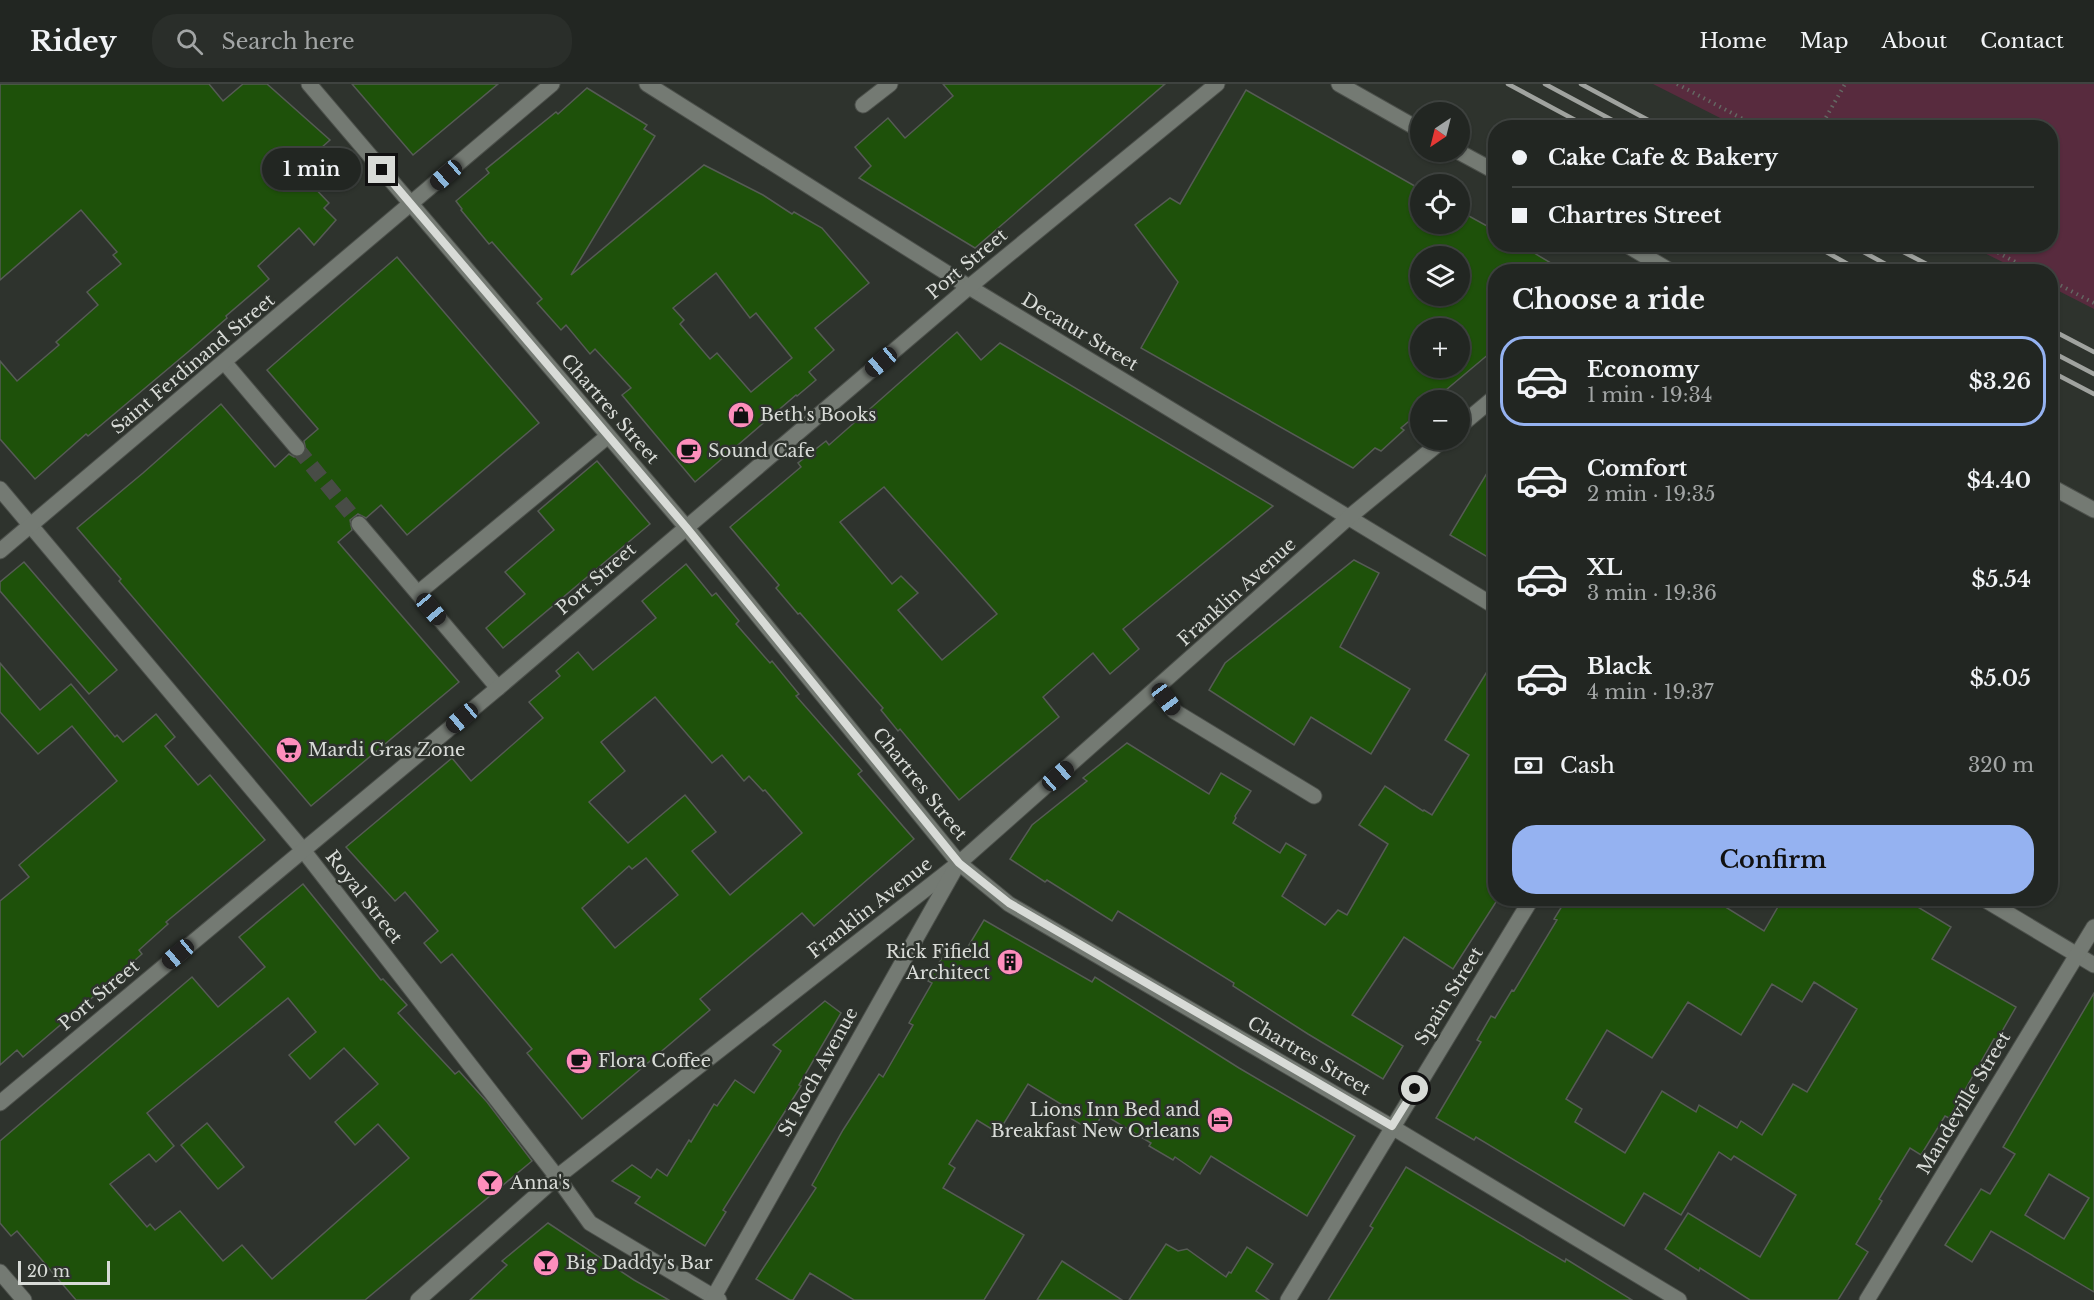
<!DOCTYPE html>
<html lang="en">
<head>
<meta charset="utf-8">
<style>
  body { margin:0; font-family:"Libre Baskerville",serif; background:#2a2e2a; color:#f1f3f6; height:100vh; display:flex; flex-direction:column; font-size:22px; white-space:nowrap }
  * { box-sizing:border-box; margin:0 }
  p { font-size:20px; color:#a2a5a5 }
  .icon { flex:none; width:33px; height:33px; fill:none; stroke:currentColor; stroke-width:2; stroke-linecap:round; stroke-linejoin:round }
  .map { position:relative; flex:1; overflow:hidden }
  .drawer { position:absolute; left:1488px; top:180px; width:570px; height:642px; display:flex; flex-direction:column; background:#222622; border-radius:24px; box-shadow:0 2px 4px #0004,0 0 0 2px #3f4340 }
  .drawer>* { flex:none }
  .guide { position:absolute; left:1488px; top:36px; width:570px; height:132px; border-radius:24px; box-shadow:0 2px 4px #0004,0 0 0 2px #3f4340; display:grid; align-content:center; height:132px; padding:0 24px; background:#222622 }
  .needle { width:39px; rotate:215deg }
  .fabs { position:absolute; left:1410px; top:18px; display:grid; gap:12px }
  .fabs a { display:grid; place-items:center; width:60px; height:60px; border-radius:50%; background:#222622; box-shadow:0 2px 4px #0004,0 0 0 2px #3f4340; font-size:30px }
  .scale { position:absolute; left:18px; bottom:15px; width:92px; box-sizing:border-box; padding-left:6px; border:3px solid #d8dbd7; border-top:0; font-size:16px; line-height:21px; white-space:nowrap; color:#d8dbd7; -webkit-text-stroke:4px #2e332d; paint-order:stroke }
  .end { position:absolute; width:27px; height:27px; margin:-14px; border:8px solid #d8dbd7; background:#111; box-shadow:0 0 0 3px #111 }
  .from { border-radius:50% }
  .bubble { position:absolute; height:42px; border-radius:21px; background:#222622; box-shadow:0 2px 4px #0004,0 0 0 2px #3f4340; font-size:20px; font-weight:600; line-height:42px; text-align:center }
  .car { position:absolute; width:18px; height:36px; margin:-18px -9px; border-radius:8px; box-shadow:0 0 4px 2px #0007; background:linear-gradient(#222 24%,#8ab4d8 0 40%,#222 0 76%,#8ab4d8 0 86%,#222 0) }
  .guide b { display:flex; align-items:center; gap:21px; height:57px; font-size:22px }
  .guide b+b { border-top:2px solid #3f4340 }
  .guide i { width:15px; height:15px; background:#f1f3f6 }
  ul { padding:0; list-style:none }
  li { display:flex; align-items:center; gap:18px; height:90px; margin:0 12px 9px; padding:0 12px; border:3px solid transparent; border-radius:24px }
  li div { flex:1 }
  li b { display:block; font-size:22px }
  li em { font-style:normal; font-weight:600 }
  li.active { border-color:#95b2f1 }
  li>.icon { width:54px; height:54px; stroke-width:1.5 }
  h2 { padding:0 24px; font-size:27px; line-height:72px }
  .pay { display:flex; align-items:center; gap:15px; height:66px; padding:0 24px; font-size:22px }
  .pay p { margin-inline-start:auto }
  .cta { display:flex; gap:12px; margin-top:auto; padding:12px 24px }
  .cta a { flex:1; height:69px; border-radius:24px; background:#95b2f1; color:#111; font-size:24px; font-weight:600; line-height:69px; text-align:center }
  header { display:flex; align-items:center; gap:36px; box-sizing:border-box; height:84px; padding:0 30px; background:#222622; border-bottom:2px solid #3f4340 }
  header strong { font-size:28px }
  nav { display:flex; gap:33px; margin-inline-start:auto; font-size:21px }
  .search { width:420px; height:54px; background:#2a2e2a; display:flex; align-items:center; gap:15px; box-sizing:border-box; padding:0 21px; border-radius:24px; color:#a2a5a5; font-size:22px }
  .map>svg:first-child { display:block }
  .green { fill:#582b3e }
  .building { fill:#1e510a; stroke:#565b55; stroke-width:1.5; fill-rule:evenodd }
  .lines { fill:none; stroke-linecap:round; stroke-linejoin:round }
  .minor-tunnel { stroke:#484c46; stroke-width:15; stroke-dasharray:15 8; stroke-linecap:butt }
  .minor-casing { stroke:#4c504b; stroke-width:17 }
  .path { stroke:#646863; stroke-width:4; stroke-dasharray:1.5 4.5; stroke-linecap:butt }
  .minor { stroke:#747a73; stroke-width:15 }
  .rail { stroke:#a0a39f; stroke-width:4.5 }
  .route { stroke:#d8dbd7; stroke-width:8 }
  .labels { text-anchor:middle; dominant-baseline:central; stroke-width:5; stroke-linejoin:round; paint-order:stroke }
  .street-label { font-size:18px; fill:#d8dbd7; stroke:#2e332d }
  .poi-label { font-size:18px; fill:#d8dbd7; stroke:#2e332d; text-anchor:start }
</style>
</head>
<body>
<header>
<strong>Ridey</strong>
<div class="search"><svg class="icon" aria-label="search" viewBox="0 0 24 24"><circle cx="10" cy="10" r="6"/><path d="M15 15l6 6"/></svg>Search here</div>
<nav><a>Home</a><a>Map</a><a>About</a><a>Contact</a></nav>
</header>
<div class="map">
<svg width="2094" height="1216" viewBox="0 0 2094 1216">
  <rect width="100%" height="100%" fill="#2e332d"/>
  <path class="green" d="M1653,0H2094V225L2051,203L2050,188L2021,187L1968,161L2050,160V44L1738,43Z"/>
  <g class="building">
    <path d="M0,0H209L223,17L243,0H267L330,56L304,79L315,92L309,98L329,119L324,124L336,136L314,161L299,144L258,182L269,195L226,232L227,234L188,268L88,352L86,350L35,395L0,355V277L17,297L59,261L56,258L98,221L87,208L121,180L113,171L117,168L81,126L0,196Z"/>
    <path d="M352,0H498L413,71Z"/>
    <path d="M943,0H1165L975,164L859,94L871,82L855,63L888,34L905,54L953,12Z"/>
    <path d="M587,4L647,41L644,45L655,52L571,191L704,81L763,111L792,130L794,128L822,144L869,199L815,244L834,266L809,288L816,296L797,312L796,311L695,398L622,311L631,304L595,265L590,270L566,241L561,246L537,219L542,215L492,158L489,160L461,126L462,125L456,117L489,89L486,85L556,28L558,30ZM716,189L750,234L756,229L792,274L751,308L717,269L710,275L680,240L684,236L673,224Z"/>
    <path d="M1246,6L1420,105V140H1460V127L1496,147V160H1519L1566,188H1496V264L1434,316H1420V328L1401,344L1404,346L1381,367L1375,364L1353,384L1141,264L1178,198L1135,141L1170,114L1180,120ZM1420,172H1460V212H1420ZM1420,244H1460V284H1420Z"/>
    <path d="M397,173L539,339L407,451L381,421L366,434L358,430L350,436L352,446L338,458L459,598L311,722L119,497L121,495L77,444L143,389L221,320L275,383L289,370L294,373L303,372L306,367L304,357L318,345L267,286Z"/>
    <path d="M957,248L981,276L1000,259L1273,422L1123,545L1139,565L1110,590L1093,569L1043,613L1059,633L959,716L900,645L898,647L881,626L883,624L800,529L798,530L776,504L779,501L730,443L801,383L798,379L826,357L829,361ZM884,403L997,530L942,576L898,526L918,509L901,492L892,500L840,438Z"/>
    <path d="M1496,374V478L1450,451Z"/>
    <path d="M597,377L650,440L503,564L486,544L525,510L505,488L554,446L538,427Z"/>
    <path d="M1354,476L1379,489L1340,563L1410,605L1371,670L1311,633L1294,661L1209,606L1225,579Z"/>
    <path d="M24,478L117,586L89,610L0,507V498Z"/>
    <path d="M686,480L712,512L716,509L739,537L736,540L770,579L772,577L799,610L796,612L862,687L858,690L914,755L814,842L802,829L700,915L710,926L582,1035L527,969L532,965L452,870L441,879L424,859L438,847L405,808L395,817L346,763L452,674L471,697L543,634L529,618L560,592L556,587L578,568L593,586L656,534L642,517ZM655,613L712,679L722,671L744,697L749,692L763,707L765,706L802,749L730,811L692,767L716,748L685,711L628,759L589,718L625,687L601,658ZM646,774L678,811L615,864L582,824L629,782L632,785Z"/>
    <path d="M1496,573V818L1453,885L1404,853L1352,931L1403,962L1383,995L1308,950L1233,902L1234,899L1118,827L1112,837L1047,796L1045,798L1010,775L1032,741L1087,697L1083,694L1127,659L1209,710L1221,689L1251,707L1235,732L1236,734L1233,739L1280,769L1286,759L1306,771L1282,812L1325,841L1338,826L1347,831L1388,760L1359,741L1385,702L1423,727L1424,726L1432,731L1469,671L1445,656Z"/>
    <path d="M0,579L40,626L71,600L115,653L117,651L123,658L156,630L175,653L165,662L198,701L210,691L265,756L166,838L168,840L139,866L142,870L93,913L23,973L17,966L0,981V817L29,793L19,781L117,697L72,642L38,670L0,628Z"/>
    <path d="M303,800L381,896L383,895L407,921L398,929L455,990L459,987L487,1018L532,1077L365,1216H76L17,1147L11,1152L0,1139V1057L192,893L218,923L265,883L239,853ZM288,914L316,948L289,971L310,995L344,964L378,1000L335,1038L355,1061L378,1040L409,1074L272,1195L242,1161L223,1177L180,1127L155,1146L150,1140L147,1143L110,1100L149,1070L156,1078L174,1062L147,1029Z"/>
    <path d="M1567,814H1711L1764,847L1783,814H1903L1951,843L1932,875L2016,923L1997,956L1994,955L1949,1034L1945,1032L1921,1071L1910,1064L1879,1115L1882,1117L1856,1160L1868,1168L1838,1216H1750L1700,1184L1699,1187L1665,1165L1688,1129L1760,1173L1796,1111L1734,1072L1731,1076L1719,1068L1681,1131L1644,1109L1624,1142L1476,1053L1474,1056L1436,1034L1481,958L1477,956L1491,932L1495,934L1512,906L1514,907L1557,836L1554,835ZM1814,898L1857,925L1807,1008L1793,1000L1762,1051L1741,1037L1737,1044L1699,1021L1696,1028L1662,1007L1625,1069L1575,1038L1582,1025L1566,1015L1607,946L1652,974L1688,918L1741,951L1772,900L1802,918Z"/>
    <path d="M984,836L1092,898L1095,893L1239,984L1355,1052L1307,1132L1211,1072L1200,1090L1175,1073L1173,1076L1149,1062L1151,1059L1103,1030L1092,1047L1065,1031L1069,1025L1028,1000L998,1049L977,1036L949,1080L955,1084L943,1104L1024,1151L984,1216H854L810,1189L793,1216H790L756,1195L816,1104L812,1101L843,1046L879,990L883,993L913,941L909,939L932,899L928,897L946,867L960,876Z"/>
    <path d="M2094,909V1208L1991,1147L1972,1178L1945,1161L1981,1105L1990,1110L2015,1070L2003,1063ZM2049,1090L2089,1114L2064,1155L2025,1131Z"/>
    <path d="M825,917L841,929L799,1001L801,1002L723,1126L726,1128L705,1162L635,1119L640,1113L612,1097L632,1081L651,1094L657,1085L667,1092L689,1056L691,1058L714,1020L717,1022L735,996L754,1009L781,967L773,961Z"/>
    <path d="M207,1039L244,1083L218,1105L181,1061Z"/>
    <path d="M1406,1083L1565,1178L1566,1175L1632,1216H1328L1373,1144L1370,1142Z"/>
    <path d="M548,1139L634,1196L669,1216H470L507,1181L502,1177Z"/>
    <path d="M1166,1160L1178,1167L1187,1165L1226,1193L1229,1188L1231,1189L1247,1163L1273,1180L1256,1207L1269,1216H1129Z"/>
    <path d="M1062,1177L1122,1216H1037Z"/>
  </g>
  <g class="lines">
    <path class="minor-tunnel" d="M297,364L359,440"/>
    <defs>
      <g id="minor">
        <path d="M309,0L686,443L959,779L1009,820L1392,1043L1679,1216"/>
        <path d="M647,0L969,203L1496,523"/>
        <path d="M1339,0L1420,46"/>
        <path d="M863,21L890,0"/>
        <path d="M1459,68L1496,88"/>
        <path d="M1625,160L1672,188"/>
        <path d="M225,279L297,364"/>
        <path d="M1460,342L1496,312"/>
        <path d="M2050,402L2094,426"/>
        <path d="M0,405L303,766L557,1093L590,1139L719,1216"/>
        <path d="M359,440L498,604"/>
        <path d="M0,467L552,0"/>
        <path d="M418,509L608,352"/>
        <path d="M1157,604L1174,627L1314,712"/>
        <path d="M1982,814L2094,881"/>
        <path d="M0,1019L498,604L969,203L1217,0"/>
        <path d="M0,1188L24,1216"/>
        <path d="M418,1216L557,1093L959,779L1348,434L1443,356"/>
        <path d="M712,1216L955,785"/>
        <path d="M1288,1216L1532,814"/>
        <path d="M1867,1216L2094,843"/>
      </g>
    </defs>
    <use href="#minor" class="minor-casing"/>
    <g class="path">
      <path d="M1677,0L1760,44"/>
      <path d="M1820,44L1845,0"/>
      <path d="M1982,160L2034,188"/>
      <path d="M2050,196L2094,219"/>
    </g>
    <use href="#minor" class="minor"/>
    <g class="rail">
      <path d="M1508,0L1590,44"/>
      <path d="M1545,0L1627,44"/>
      <path d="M1581,0L1663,44"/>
      <path d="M1812,160L1862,188"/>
      <path d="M1849,160L1900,188"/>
      <path d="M1888,160L1942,188"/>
      <path d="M2050,245L2094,268"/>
      <path d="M2050,267L2094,290"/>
      <path d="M2050,287L2094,310"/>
    </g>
  </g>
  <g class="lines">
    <path class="route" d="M382,86L686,443L959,779L1009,819L1392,1042L1415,1005"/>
  </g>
  <defs>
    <symbol id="shop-disc" viewBox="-11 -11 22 22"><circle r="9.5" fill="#fe8ebc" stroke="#2e332d"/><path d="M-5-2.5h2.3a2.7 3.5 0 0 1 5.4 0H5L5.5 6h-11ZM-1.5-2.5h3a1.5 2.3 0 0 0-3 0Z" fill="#111"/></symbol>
    <symbol id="cafe-disc" viewBox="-11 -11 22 22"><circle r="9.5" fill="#fe8ebc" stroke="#2e332d"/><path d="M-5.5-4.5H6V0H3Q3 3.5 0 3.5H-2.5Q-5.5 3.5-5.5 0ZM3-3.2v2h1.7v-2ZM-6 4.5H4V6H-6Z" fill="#111"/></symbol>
    <symbol id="supermarket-disc" viewBox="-11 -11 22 22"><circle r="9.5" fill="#fe8ebc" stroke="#2e332d"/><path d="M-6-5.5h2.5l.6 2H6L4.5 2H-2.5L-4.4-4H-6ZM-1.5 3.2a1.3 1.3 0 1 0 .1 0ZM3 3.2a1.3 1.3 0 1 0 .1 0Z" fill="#111"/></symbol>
    <symbol id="building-disc" viewBox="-11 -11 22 22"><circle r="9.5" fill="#fe8ebc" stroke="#2e332d"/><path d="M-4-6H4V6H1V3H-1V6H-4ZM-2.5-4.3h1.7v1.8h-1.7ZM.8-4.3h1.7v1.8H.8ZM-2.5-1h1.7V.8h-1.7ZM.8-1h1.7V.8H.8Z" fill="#111"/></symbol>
    <symbol id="hotel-disc" viewBox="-11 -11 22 22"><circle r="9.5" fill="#fe8ebc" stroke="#2e332d"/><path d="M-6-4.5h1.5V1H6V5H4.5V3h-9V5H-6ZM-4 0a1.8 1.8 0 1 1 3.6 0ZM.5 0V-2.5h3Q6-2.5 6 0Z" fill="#111"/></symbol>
    <symbol id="bar-disc" viewBox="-11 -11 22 22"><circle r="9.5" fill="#fe8ebc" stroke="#2e332d"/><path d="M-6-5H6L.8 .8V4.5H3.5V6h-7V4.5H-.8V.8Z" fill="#111"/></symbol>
  </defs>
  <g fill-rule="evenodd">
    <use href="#shop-disc" x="726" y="316" width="30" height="30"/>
    <use href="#cafe-disc" x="674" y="352" width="30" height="30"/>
    <use href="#supermarket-disc" x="274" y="651" width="30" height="30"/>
    <use href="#building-disc" x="995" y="863" width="30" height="30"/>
    <use href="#cafe-disc" x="564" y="962" width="30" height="30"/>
    <use href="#hotel-disc" x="1205" y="1021" width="30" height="30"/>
    <use href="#bar-disc" x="475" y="1084" width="30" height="30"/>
    <use href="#bar-disc" x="531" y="1164" width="30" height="30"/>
  </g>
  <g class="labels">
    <g class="street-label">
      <text transform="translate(967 180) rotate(-40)">Port Street</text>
      <text transform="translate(1080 248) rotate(31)">Decatur Street</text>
      <text transform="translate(193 280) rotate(-40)">Saint Ferdinand Street</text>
      <text transform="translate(610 325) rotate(49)">Chartres Street</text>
      <text transform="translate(596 495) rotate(-41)">Port Street</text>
      <text transform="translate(1237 508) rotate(-42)">Franklin Avenue</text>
      <text transform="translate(920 700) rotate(51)">Chartres Street</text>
      <text transform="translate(364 813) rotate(52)">Royal Street</text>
      <text transform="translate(870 824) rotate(-38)">Franklin Avenue</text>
      <text transform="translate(99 911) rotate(-40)">Port Street</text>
      <text transform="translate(1449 912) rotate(-58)">Spain Street</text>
      <text transform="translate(1309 972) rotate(30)">Chartres Street</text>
      <text transform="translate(818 988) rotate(-61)">St Roch Avenue</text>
      <text transform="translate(1964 1019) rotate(-59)">Mandeville Street</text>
    </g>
    <g class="poi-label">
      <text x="760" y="331">Beth's Books</text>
      <text x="708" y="367">Sound Cafe</text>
      <text x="308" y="666">Mardi Gras Zone</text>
      <text x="990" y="868" text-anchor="end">Rick Fifield<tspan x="990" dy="21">Architect</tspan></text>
      <text x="598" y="977">Flora Coffee</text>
      <text x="1200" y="1026" text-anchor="end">Lions Inn Bed and<tspan x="1200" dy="21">Breakfast New Orleans</tspan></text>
      <text x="510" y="1099">Anna's</text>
      <text x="566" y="1179">Big Daddy's Bar</text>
    </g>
  </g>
</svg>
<div class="fabs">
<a><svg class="needle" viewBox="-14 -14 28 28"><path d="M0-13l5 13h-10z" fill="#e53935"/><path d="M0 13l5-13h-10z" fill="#a2a5a5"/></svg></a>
<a><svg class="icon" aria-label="locate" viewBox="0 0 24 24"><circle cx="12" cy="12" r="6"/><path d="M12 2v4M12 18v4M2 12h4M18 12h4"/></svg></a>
<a><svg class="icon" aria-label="layers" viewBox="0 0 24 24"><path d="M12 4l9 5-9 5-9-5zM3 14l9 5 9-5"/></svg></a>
<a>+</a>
<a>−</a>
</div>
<div class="scale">20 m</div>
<i class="end from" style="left:1415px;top:1005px"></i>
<i class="end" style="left:382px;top:86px"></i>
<div class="bubble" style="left:262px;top:64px;width:99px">1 min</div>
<i class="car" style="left:446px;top:91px;rotate:229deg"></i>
<i class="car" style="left:881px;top:278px;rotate:230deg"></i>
<i class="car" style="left:431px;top:525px;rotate:140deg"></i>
<i class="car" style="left:1166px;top:615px;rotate:143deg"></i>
<i class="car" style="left:462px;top:634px;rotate:230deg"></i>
<i class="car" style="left:1058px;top:692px;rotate:49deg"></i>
<i class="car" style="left:178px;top:870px;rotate:230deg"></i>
<div class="guide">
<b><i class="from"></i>Cake Cafe &amp; Bakery</b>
<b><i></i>Chartres Street</b>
</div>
<section class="drawer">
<h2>Choose a ride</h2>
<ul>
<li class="active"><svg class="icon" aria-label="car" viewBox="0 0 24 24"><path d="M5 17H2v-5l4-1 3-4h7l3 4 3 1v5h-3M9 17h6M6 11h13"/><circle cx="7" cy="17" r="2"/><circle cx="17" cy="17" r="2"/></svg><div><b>Economy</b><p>1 min · 19:34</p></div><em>$3.26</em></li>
<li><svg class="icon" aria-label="car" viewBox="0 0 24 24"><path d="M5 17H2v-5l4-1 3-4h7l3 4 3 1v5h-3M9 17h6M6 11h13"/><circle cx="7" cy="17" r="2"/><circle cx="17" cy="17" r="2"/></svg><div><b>Comfort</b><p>2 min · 19:35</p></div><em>$4.40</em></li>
<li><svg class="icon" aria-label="car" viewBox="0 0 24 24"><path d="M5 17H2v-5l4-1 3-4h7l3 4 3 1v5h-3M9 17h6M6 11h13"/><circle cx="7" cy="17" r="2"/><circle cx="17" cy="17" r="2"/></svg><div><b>XL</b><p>3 min · 19:36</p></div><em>$5.54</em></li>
<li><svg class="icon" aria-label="car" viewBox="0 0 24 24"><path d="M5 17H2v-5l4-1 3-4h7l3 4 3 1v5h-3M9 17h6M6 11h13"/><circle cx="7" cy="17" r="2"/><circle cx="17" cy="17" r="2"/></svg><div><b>Black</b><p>4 min · 19:37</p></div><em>$5.05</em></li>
</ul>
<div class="pay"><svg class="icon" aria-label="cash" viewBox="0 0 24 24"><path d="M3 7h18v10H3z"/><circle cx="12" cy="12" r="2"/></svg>Cash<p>320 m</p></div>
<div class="cta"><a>Confirm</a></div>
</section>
</div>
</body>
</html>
